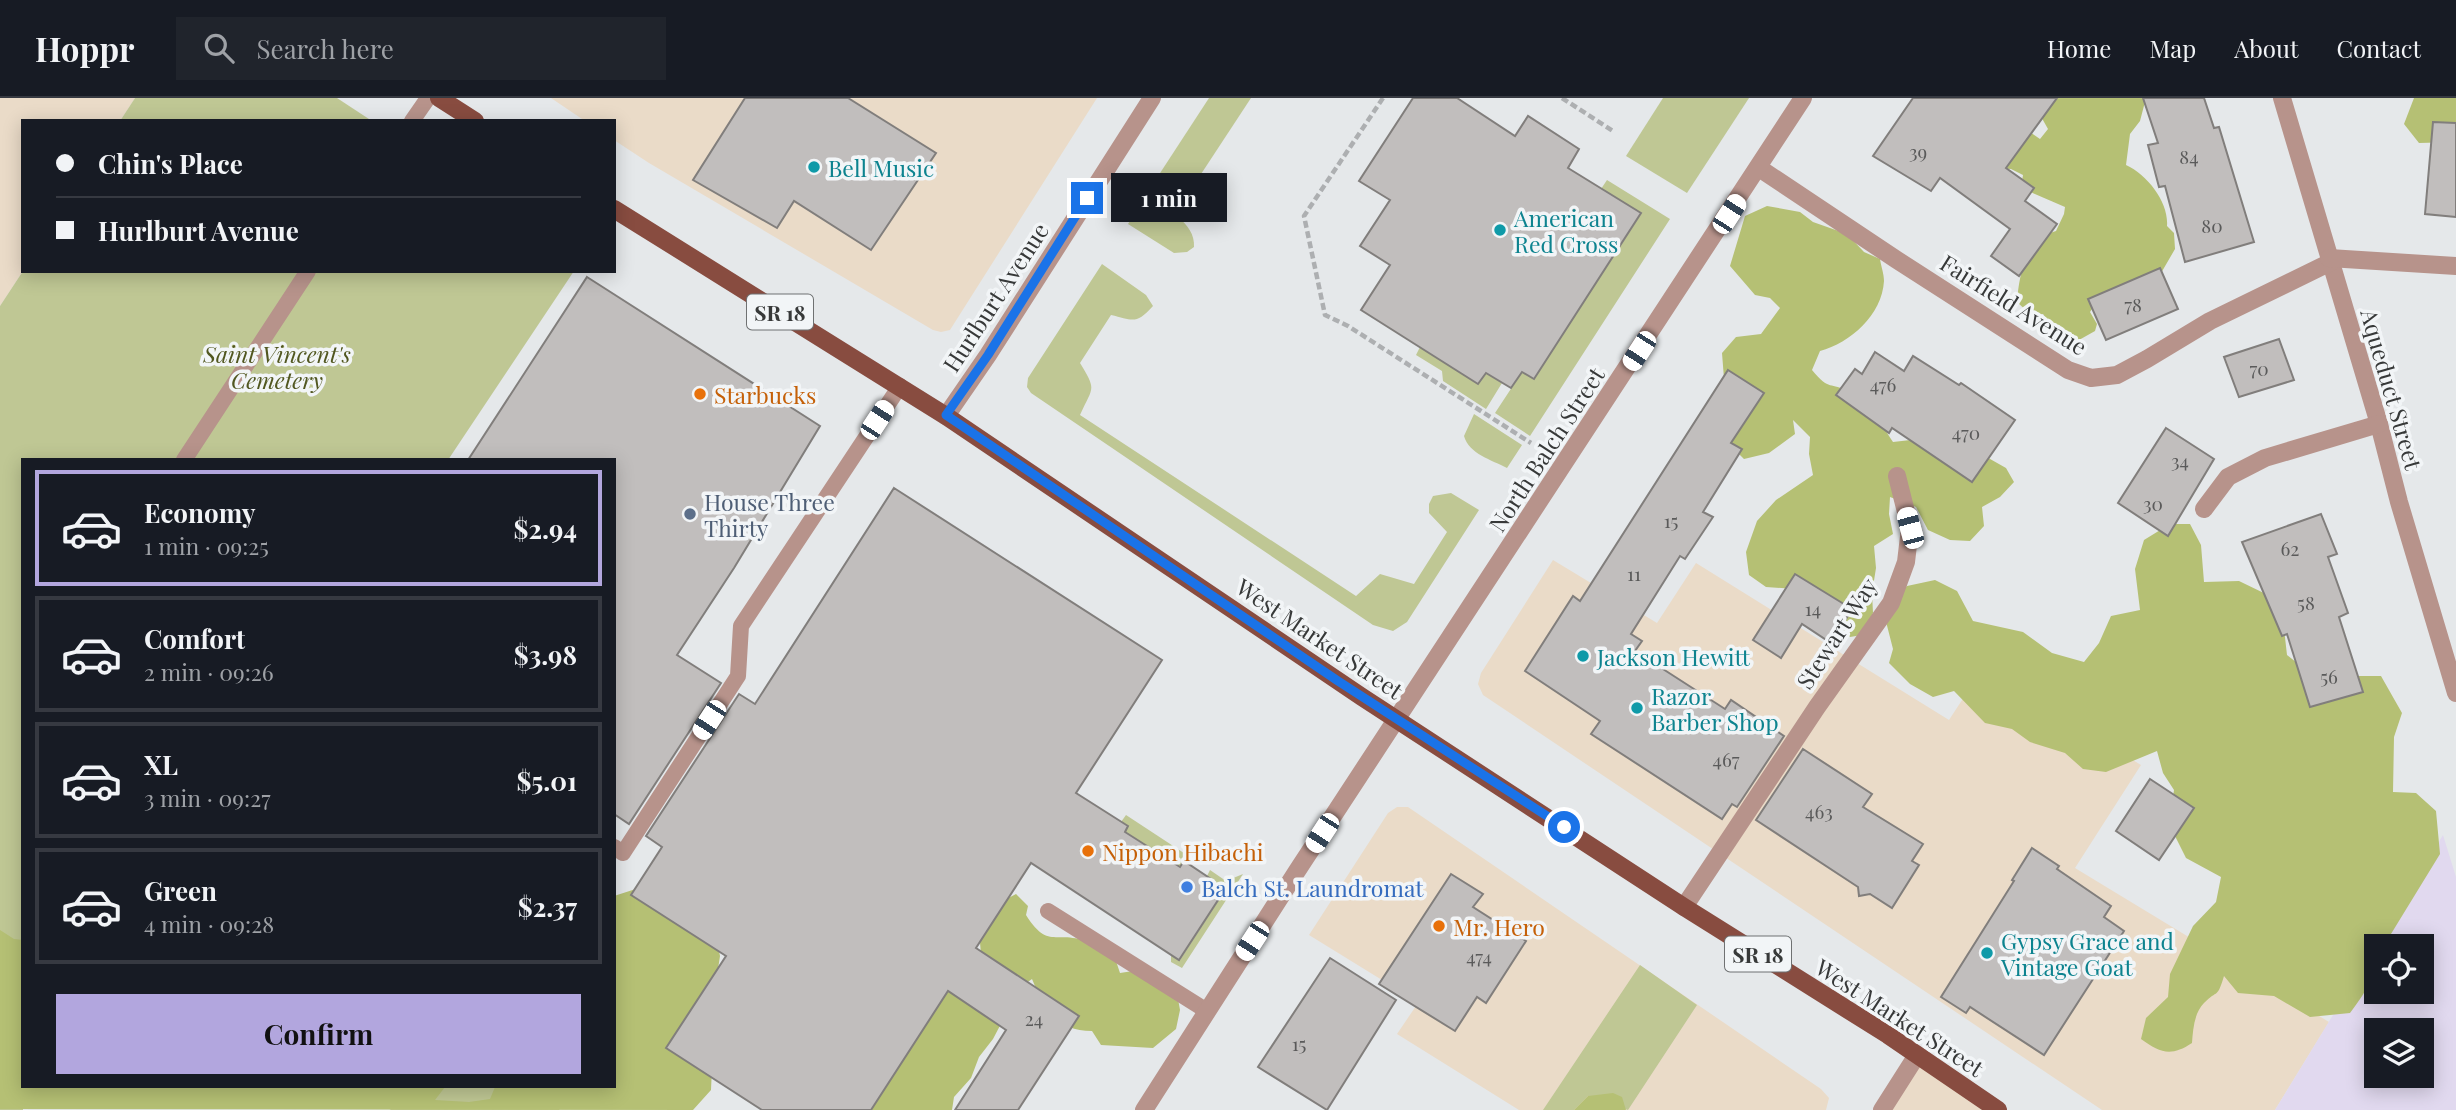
<!DOCTYPE html>
<html lang="en">
<head>
<meta charset="utf-8">
<style>
  body { margin:0; font-family:"Playfair Display",serif; background:#20242c; color:#f1f3f6; height:100vh; display:flex; flex-direction:column; font-size:26px; white-space:nowrap }
  * { box-sizing:border-box; margin:0 }
  p { font-size:23px; color:#9ea1a6 }
  .icon { flex:none; width:38px; height:38px; fill:none; stroke:currentColor; stroke-width:2; stroke-linecap:round; stroke-linejoin:round }
  .map { position:relative; flex:1; overflow:hidden }
  .drawer { position:absolute; left:21px; top:360px; width:595px; height:630px; display:flex; flex-direction:column; background:#171b24; border-radius:0px; box-shadow:0 4px 18px #0003 }
  .drawer>* { flex:none }
  .top-card { position:absolute; left:21px; top:21px; width:595px; height:154px; border-radius:0px; box-shadow:0 4px 18px #0003; display:grid; align-content:center; height:154px; padding:0 35px; background:#171b24 }
  .fabs { position:absolute; left:2364px; top:836px; display:grid; gap:14px }
  .fabs a { display:grid; place-items:center; width:70px; height:70px; border-radius:0px; background:#171b24; box-shadow:0 4px 18px #0003; font-size:35px }
  .end { position:absolute; width:32px; height:32px; margin:-16px; border:9px solid #1a73e8; background:#fff; box-shadow:0 0 0 4px #fff }
  .from { border-radius:50% }
  .bubble { position:absolute; height:49px; border-radius:0px; background:#171b24; box-shadow:0 4px 18px #0003; font-size:23px; font-weight:700; line-height:49px; text-align:center }
  .car { position:absolute; width:21px; height:42px; margin:-21px -10px; border-radius:9px; box-shadow:0 0 5px 2px #0007; background:linear-gradient(#fff 24%,#345 0 40%,#fff 0 76%,#345 0 86%,#fff 0) }
  .top-card b { display:flex; align-items:center; gap:24px; height:66px; font-size:26px }
  .top-card b+b { border-top:2px solid #363941 }
  .top-card i { width:18px; height:18px; background:#f1f3f6 }
  ul { padding:12px 0 0; list-style:none }
  li { display:flex; align-items:center; gap:21px; height:116px; margin:0 14px 10px; padding:0 21px; border:4px solid #363941; border-radius:0px }
  li div { flex:1 }
  li b { display:block; font-size:26px }
  li em { font-style:normal; font-weight:700 }
  li.on { border-color:#b2a6de }
  li>.icon { width:63px; height:63px; stroke-width:1.5 }
  .action { display:flex; gap:14px; margin-top:auto; padding:14px 35px }
  .action a { flex:1; height:80px; border-radius:0px; background:#b2a6de; color:#111; font-size:28px; font-weight:700; line-height:80px; text-align:center }
  header { display:flex; align-items:center; gap:42px; box-sizing:border-box; height:98px; padding:0 35px; background:#171b24; border-bottom:2px solid #363941 }
  header strong { font-size:33px }
  nav { display:flex; gap:38px; margin-inline-start:auto; font-size:24px }
  .search { width:490px; height:63px; background:#20242c; display:flex; align-items:center; gap:18px; box-sizing:border-box; padding:0 24px; border-radius:0px; color:#9ea1a6; font-size:26px }
  .map>svg:first-child { display:block }
  .commercial { fill:#eadbc8 }
  .industrial { fill:#e1d9ef; fill-rule:evenodd }
  .green { fill:#bfc794 }
  .forest { fill:#b5c074 }
  .building { fill:#c1bebd; stroke:#817e7c; stroke-width:2 }
  .lines { fill:none; stroke-linecap:round; stroke-linejoin:round }
  .path { stroke:#adafb1; stroke-width:4.5; stroke-dasharray:7 3.5; stroke-linecap:butt }
  .lane { stroke:#b7938b; stroke-width:16 }
  .street { stroke:#b7938b; stroke-width:18 }
  .primary { stroke:#884c40; stroke-width:18 }
  .route { stroke:#1a73e8; stroke-width:9 }
  .culture-dot { fill:#0f9aa8; stroke:#f2f5f7; stroke-width:2.5 }
  .food-dot { fill:#e8710a; stroke:#f2f5f7; stroke-width:2.5 }
  .service-dot { fill:#5c6f8a; stroke:#f2f5f7; stroke-width:2.5 }
  .shop-dot { fill:#3f7fe0; stroke:#f2f5f7; stroke-width:2.5 }
  .labels { text-anchor:middle; dominant-baseline:central; stroke-width:7; stroke-linejoin:round; paint-order:stroke }
  .number-label { font-size:19px; fill:#5a5a5a }
  .shield { fill:#f2f5f7; stroke:#6f7172; stroke-width:2 }
  .shield-label { font-size:21px; font-weight:bold; fill:#373939 }
  .culture-label { font-size:23px; fill:#0d838f; stroke:#f2f5f7; text-anchor:start }
  .street-label { font-size:23px; fill:#373939; stroke:#f2f5f7 }
  .park-label { font-size:23px; font-style:italic; fill:#515720; stroke:#f2f5f7 }
  .food-label { font-size:23px; fill:#c56008; stroke:#f2f5f7; text-anchor:start }
  .service-label { font-size:23px; fill:#4e5e75; stroke:#f2f5f7; text-anchor:start }
  .shop-label { font-size:23px; fill:#366cbe; stroke:#f2f5f7; text-anchor:start }
</style>
</head>
<body>
<header>
<strong>Hoppr</strong>
<div class="search"><svg class="icon" aria-label="search" viewBox="0 0 24 24"><circle cx="10" cy="10" r="6"/><path d="M15 15l6 6"/></svg>Search here</div>
<nav><a>Home</a><a>Map</a><a>About</a><a>Contact</a></nav>
</header>
<div class="map">
<svg width="2456" height="1012" viewBox="0 0 2456 1012">
  <rect width="100%" height="100%" fill="#e5e8ea"/>
  <g class="commercial">
    <path d="M0,0H135L120,23H23V173L0,208Z"/>
    <path d="M551,0H1097L950,232L941,234L933,232L649,65L614,42V23H585Z"/>
    <path d="M1553,462L1657,525L1696,465L1949,622L1983,570L2141,667L2075,770L2329,924L2275,1012H2102L1483,597L1478,586L1481,575Z"/>
    <path d="M1397,709H1408L1821,991L1829,1000L1826,1012H1519L1397,936L1416,908L1382,882L1309,837L1388,715Z"/>
    <path d="M1917,957L2001,1012H1882Z"/>
  </g>
  <path class="industrial" d="M2443,737L2456,779V1012H2275ZM2376,849H2422V894H2376ZM2376,933H2422V978H2376Z"/>
  <g class="green">
    <path d="M135,0H337L372,23H120Z"/>
    <path d="M1209,0H1251L1182,105L1169,106L1149,92Z"/>
    <path d="M1663,0H1749L1687,95L1626,58Z"/>
    <path d="M1607,82L1670,121L1530,338L1495,315L1522,274L1534,280L1641,116L1601,91Z"/>
    <path d="M1145,99C1164,110 1196,124 1194,149L1187,154L1174,155L1128,126Z"/>
    <path d="M1102,166L1146,197L1153,208C1136,227 1133,222 1111,217L1080,265C1097,293 1093,288 1080,317L1356,498L1380,476L1414,486L1447,434L1429,415V406L1433,398L1451,395L1479,412L1407,524L1393,533L1373,527L1031,295L1027,289L1028,280Z"/>
    <path d="M23,173H574L448,362H23V1012H0V208Z"/>
    <path d="M1420,249L1478,286L1486,275L1502,285L1486,311L1443,283L1442,273L1416,257Z"/>
    <path d="M1474,316L1522,347L1507,370C1492,362 1469,356 1464,338Z"/>
    <path d="M1126,717L1193,761L1189,767L1183,763L1180,769L1125,734L1128,728L1121,724Z"/>
    <path d="M1210,772L1226,783L1243,776L1182,870L1171,864V856L1180,862L1222,797L1210,789L1214,783L1207,778Z"/>
    <path d="M1640,867L1697,907L1628,1012L1588,998L1574,1012H1543Z"/>
    <path d="M355,989H574L559,1012H391Z"/>
  </g>
  <g class="forest">
    <path d="M2008,0H2146L2140,23L2130,36L2126,67C2148,77 2169,105 2167,128L2174,135L2175,151L2157,182L2096,205L2090,214L2097,226L2095,233L2079,242L2058,237L2043,216L2031,217L2017,204C2019,176 2026,142 2056,133L2064,116L2065,109L2021,90L2023,77L2011,71L1996,70L2027,32L2040,41L2048,31L2039,15Z"/>
    <path d="M2414,0H2456V44L2419,45L2404,26Z"/>
    <path d="M1767,108L1800,114L1813,124L1847,136L1864,154L1880,161C1881,168 1884,176 1884,183C1882,217 1850,245 1820,253L1812,272C1830,294 1830,283 1849,294C1870,306 1881,325 1893,344L1937,339L1983,357L2006,370L2014,384L2000,399L1982,409L1984,428L1970,443L1950,442L1928,432L1916,409L1890,399L1889,416L1893,436L1874,448L1876,470L1872,495L1873,515L1862,537L1850,539L1844,532L1834,509L1795,491L1766,489L1749,477L1746,454L1757,423L1776,402L1813,377L1809,356L1810,339L1793,322L1795,336L1769,355L1744,361L1732,349L1728,332L1722,255L1736,239L1761,236L1780,210L1770,200L1755,197L1730,168L1745,118Z"/>
    <path d="M2170,426H2190L2201,447L2204,484L2239,483L2270,498L2282,513L2287,557L2306,572L2346,578H2381L2402,615L2394,639L2393,694L2416,695L2436,713L2440,756L2383,849H2376C2376,879 2368,891 2350,915L2310,919L2274,898L2238,895L2224,878C2217,901 2218,891 2204,905C2194,915 2193,932 2192,945C2171,959 2160,955 2141,941L2146,920L2168,899L2170,876L2193,828L2216,804L2221,779L2186,760L2169,726L2174,692L2163,675L2157,653L2106,674L2083,671L2065,655L2030,644L2012,631L1985,625L1954,593L1933,599L1910,586L1889,565L1893,551L1882,508L1907,488L1935,482L1957,493L1973,523L2023,534L2052,555L2084,564L2099,545L2111,518L2140,512L2135,471L2144,442Z"/>
    <path d="M645,788L714,830L720,858L716,884L711,992L693,1012L0,1011V832L14,841L23,842V989H445L435,1002L469,1004L490,1001L495,989H614V798Z"/>
    <path d="M1016,796L1028,808L1026,817C1048,852 1056,832 1085,843C1095,846 1105,854 1115,860L1120,875L1133,873L1175,884L1180,912L1176,931L1153,950L1101,947L1092,933C1056,933 1044,910 1032,881L1014,894L1004,920L993,941L979,959L971,980L954,999L952,1012H861L878,965L981,856L979,833L999,805Z"/>
    <path d="M1613,995L1622,999L1626,1012H1574L1588,998Z"/>
  </g>
  <g class="building">
    <path d="M745,0H848L936,55L871,152L794,103L777,130L693,82Z"/>
    <path d="M1413,0H1457L1515,38L1528,18L1579,51L1568,70L1641,115L1534,281L1522,274L1511,290L1486,275L1478,286L1361,212L1390,167L1360,148L1390,102L1359,83Z"/>
    <path d="M1913,0H2057L2006,70L2034,90L2025,103L2057,126L2019,178L1991,158L2010,131L1940,80L1931,93L1873,58Z"/>
    <path d="M2143,0H2204L2214,30L2219,29L2254,144L2185,164L2165,88L2159,89L2148,47L2158,45Z"/>
    <path d="M2433,24L2456,25V119L2425,116Z"/>
    <path d="M2160,170L2178,211L2106,242L2088,201Z"/>
    <path d="M587,179L820,328L734,470L677,557L721,585L629,726L614,716V362H468Z"/>
    <path d="M2279,241L2294,282L2239,299L2224,259Z"/>
    <path d="M1875,254L1904,273L1913,258L1959,287L1961,285L2015,322L1972,384L1892,330L1889,335L1836,297L1855,271L1862,276Z"/>
    <path d="M1728,272L1764,295L1731,345L1742,351L1703,414L1713,419L1685,461L1680,458L1631,536L1642,543L1635,553L1725,611L1731,602L1784,638L1737,709L1732,706L1722,721L1591,636L1600,623L1525,573L1573,498L1580,503Z"/>
    <path d="M2166,330L2214,361L2168,438L2118,405Z"/>
    <path d="M894,390L1162,562L1076,695L1128,728L1125,734L1180,769L1184,763L1214,783L1210,789L1222,796L1179,862L1031,765L976,850L1079,918L1018,1012H955L1006,932L948,893L871,1012H762L666,950L726,858L631,797L662,749L646,738L739,596L755,606Z"/>
    <path d="M2321,416L2337,456L2328,459L2348,515L2339,519L2363,594L2310,609L2287,536L2282,538L2242,444Z"/>
    <path d="M1795,476L1852,511L1831,545L1802,526L1781,560L1753,542Z"/>
    <path d="M1803,651L1872,696L1863,709L1923,746L1912,763L1919,767L1892,810L1870,796L1859,798L1858,789L1756,722Z"/>
    <path d="M2150,681L2194,710L2159,762L2116,733Z"/>
    <path d="M2032,750L2059,768L2057,771L2111,808L2104,819L2124,833L2044,957L1970,909L1966,915L1941,899L2014,783L2012,782Z"/>
    <path d="M1451,776L1483,796L1473,809L1526,843L1486,905L1477,899L1455,933L1379,886Z"/>
    <path d="M1330,860L1396,902L1327,1012L1258,969Z"/>
  </g>
  <g class="lines">
    <g class="path">
      <path d="M1383,0L1304,118L1325,217L1348,228L1531,345"/>
      <path d="M1562,0L1613,33"/>
    </g>
    <g class="lane">
      <path d="M412,23L428,0"/>
      <path d="M184,362L308,173"/>
      <path d="M614,749L623,755L738,578L741,528L900,288"/>
      <path d="M1048,813L1207,913"/>
    </g>
    <g class="street">
      <path d="M2282,0L2379,326L2399,404L2456,595"/>
      <path d="M1759,70L1897,162L2068,272L2091,280L2117,277L2147,261L2210,223L2331,164"/>
      <path d="M2329,160L2456,168"/>
      <path d="M946,318L988,257L1152,0"/>
      <path d="M2204,411L2228,379L2265,360L2379,326"/>
      <path d="M1684,809L1817,609L1891,505L1906,464L1910,430L1897,378"/>
      <path d="M1144,1012L1297,773L1803,0"/>
      <path d="M1882,1012L1917,957"/>
    </g>
    <g class="primary">
      <path d="M439,0L475,23"/>
      <path d="M614,111L946,318L1362,599L1684,809L1888,937L1998,1012"/>
    </g>
  </g>
  <g class="lines">
    <path class="route" d="M1087,100L988,257L946,317L1338,583L1564,729"/>
  </g>
  <g class="culture-dot">
    <circle cx="814" cy="69" r="7"/>
    <circle cx="1500" cy="132" r="7"/>
    <circle cx="1583" cy="558" r="7"/>
    <circle cx="1637" cy="610" r="7"/>
    <circle cx="1987" cy="855" r="7"/>
  </g>
  <g class="food-dot">
    <circle cx="700" cy="296" r="7"/>
    <circle cx="1088" cy="753" r="7"/>
    <circle cx="1439" cy="828" r="7"/>
  </g>
  <circle class="service-dot" cx="690" cy="416" r="7"/>
  <circle class="shop-dot" cx="1187" cy="789" r="7"/>
  <g class="labels">
    <g class="number-label">
      <text x="1918" y="53">39</text>
      <text x="2189" y="58">84</text>
      <text x="2212" y="127">80</text>
      <text x="2133" y="206">78</text>
      <text x="2259" y="270">70</text>
      <text x="1883" y="286">476</text>
      <text x="1966" y="334">470</text>
      <text x="2180" y="362">34</text>
      <text x="2153" y="405">30</text>
      <text x="1671" y="422">15</text>
      <text x="2290" y="450">62</text>
      <text x="1634" y="475">11</text>
      <text x="2306" y="504">58</text>
      <text x="1813" y="510">14</text>
      <text x="2329" y="578">56</text>
      <text x="1726" y="661">467</text>
      <text x="1819" y="713">463</text>
      <text x="1479" y="858">474</text>
      <text x="1034" y="920">24</text>
      <text x="1299" y="945">15</text>
    </g>
    <g class="shield">
      <rect x="747" y="196.5" width="66" height="35" rx="5"/>
      <rect x="1725" y="838.5" width="66" height="35" rx="5"/>
    </g>
    <g class="shield-label">
      <text x="780" y="214">SR 18</text>
      <text x="1758" y="856">SR 18</text>
    </g>
    <g class="culture-label">
      <text x="828" y="69">Bell Music</text>
      <text x="1514" y="119">American<tspan x="1514" dy="26">Red Cross</tspan></text>
      <text x="1597" y="558">Jackson Hewitt</text>
      <text x="1651" y="597">Razor<tspan x="1651" dy="26">Barber Shop</tspan></text>
      <text x="2001" y="842">Gypsy Grace and<tspan x="2001" dy="26">Vintage Goat</tspan></text>
    </g>
    <g class="street-label">
      <text transform="translate(995 199) rotate(-57)">Hurlburt Avenue</text>
      <text transform="translate(2014 206) rotate(32)">Fairfield Avenue</text>
      <text transform="translate(2392 291) rotate(74)">Aqueduct Street</text>
      <text transform="translate(1546 351) rotate(-57)">North Balch Street</text>
      <text transform="translate(1836 535) rotate(-57)">Stewart Way</text>
      <text transform="translate(1320 540) rotate(34)">West Market Street</text>
      <text transform="translate(1900 919) rotate(33)">West Market Street</text>
    </g>
    <g class="park-label">
      <text x="277" y="255">Saint Vincent's<tspan x="277" dy="26">Cemetery</tspan></text>
    </g>
    <g class="food-label">
      <text x="714" y="296">Starbucks</text>
      <text x="1102" y="753">Nippon Hibachi</text>
      <text x="1453" y="828">Mr. Hero</text>
    </g>
    <g class="service-label">
      <text x="704" y="403">House Three<tspan x="704" dy="26">Thirty</tspan></text>
    </g>
    <g class="shop-label">
      <text x="1201" y="789">Balch St. Laundromat</text>
    </g>
  </g>
</svg>
<div class="fabs">
<a><svg class="icon" aria-label="locate" viewBox="0 0 24 24"><circle cx="12" cy="12" r="6"/><path d="M12 2v4M12 18v4M2 12h4M18 12h4"/></svg></a>
<a><svg class="icon" aria-label="layers" viewBox="0 0 24 24"><path d="M12 4l9 5-9 5-9-5zM3 14l9 5 9-5"/></svg></a>
</div>
<i class="end from" style="left:1564px;top:729px"></i>
<i class="end" style="left:1087px;top:100px"></i>
<div class="bubble" style="left:1111px;top:75px;width:116px">1 min</div>
<i class="car" style="left:1729px;top:116px;rotate:33deg"></i>
<i class="car" style="left:1639px;top:253px;rotate:213deg"></i>
<i class="car" style="left:877px;top:322px;rotate:33deg"></i>
<i class="car" style="left:1910px;top:430px;rotate:345deg"></i>
<i class="car" style="left:709px;top:622px;rotate:213deg"></i>
<i class="car" style="left:1322px;top:735px;rotate:213deg"></i>
<i class="car" style="left:1252px;top:843px;rotate:213deg"></i>
<div class="top-card">
<b><i class="from"></i>Chin's Place</b>
<b><i></i>Hurlburt Avenue</b>
</div>
<section class="drawer">
<ul>
<li class="on"><svg class="icon" aria-label="car" viewBox="0 0 24 24"><path d="M5 17H2v-5l4-1 3-4h7l3 4 3 1v5h-3M9 17h6M6 11h13"/><circle cx="7" cy="17" r="2"/><circle cx="17" cy="17" r="2"/></svg><div><b>Economy</b><p>1 min · 09:25</p></div><em>$2.94</em></li>
<li><svg class="icon" aria-label="car" viewBox="0 0 24 24"><path d="M5 17H2v-5l4-1 3-4h7l3 4 3 1v5h-3M9 17h6M6 11h13"/><circle cx="7" cy="17" r="2"/><circle cx="17" cy="17" r="2"/></svg><div><b>Comfort</b><p>2 min · 09:26</p></div><em>$3.98</em></li>
<li><svg class="icon" aria-label="car" viewBox="0 0 24 24"><path d="M5 17H2v-5l4-1 3-4h7l3 4 3 1v5h-3M9 17h6M6 11h13"/><circle cx="7" cy="17" r="2"/><circle cx="17" cy="17" r="2"/></svg><div><b>XL</b><p>3 min · 09:27</p></div><em>$5.01</em></li>
<li><svg class="icon" aria-label="car" viewBox="0 0 24 24"><path d="M5 17H2v-5l4-1 3-4h7l3 4 3 1v5h-3M9 17h6M6 11h13"/><circle cx="7" cy="17" r="2"/><circle cx="17" cy="17" r="2"/></svg><div><b>Green</b><p>4 min · 09:28</p></div><em>$2.37</em></li>
</ul>
<div class="action"><a>Confirm</a></div>
</section>
</div>
</body>
</html>
